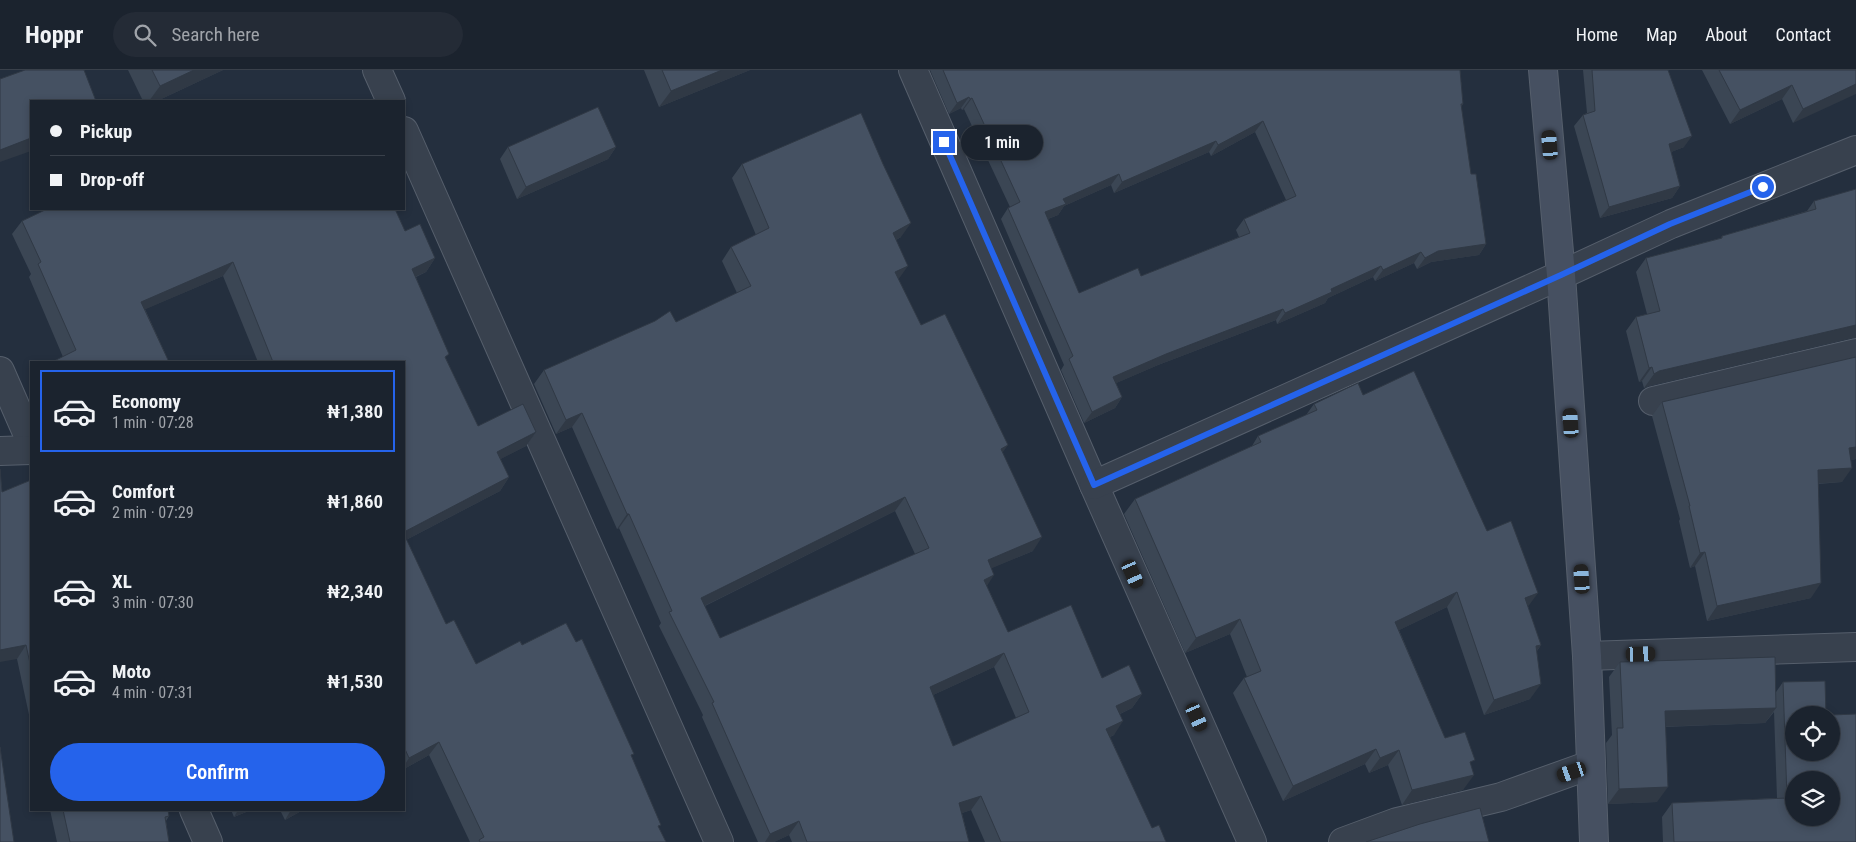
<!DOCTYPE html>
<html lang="en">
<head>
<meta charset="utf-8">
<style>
  body { margin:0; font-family:"Roboto Condensed",sans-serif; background:#242b36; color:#f1f3f6; height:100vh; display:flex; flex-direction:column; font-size:19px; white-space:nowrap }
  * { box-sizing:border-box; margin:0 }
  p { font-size:16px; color:#a0a4aa }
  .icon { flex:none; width:28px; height:28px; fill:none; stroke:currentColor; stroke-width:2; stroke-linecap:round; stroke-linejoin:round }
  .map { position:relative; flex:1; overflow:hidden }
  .side { position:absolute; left:30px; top:291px; width:375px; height:450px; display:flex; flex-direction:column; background:#1b232e; border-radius:0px; box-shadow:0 2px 8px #0003,0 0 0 1px #39404a }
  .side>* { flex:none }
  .banner { position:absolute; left:30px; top:30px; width:375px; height:110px; border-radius:0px; box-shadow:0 2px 8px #0003,0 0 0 1px #39404a; display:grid; align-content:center; height:110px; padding:0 20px; background:#1b232e }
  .buttons { position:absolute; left:1785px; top:636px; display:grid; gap:10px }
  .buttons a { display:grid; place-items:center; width:55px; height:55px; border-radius:50%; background:#1b232e; box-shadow:0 2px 8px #0003,0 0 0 1px #39404a; font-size:25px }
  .end { position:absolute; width:22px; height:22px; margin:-11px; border:6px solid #2563eb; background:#fff; box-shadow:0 0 0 2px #fff }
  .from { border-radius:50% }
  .bubble { position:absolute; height:35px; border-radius:18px; background:#1b232e; box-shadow:0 2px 8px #0003,0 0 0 1px #39404a; font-size:16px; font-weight:600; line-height:35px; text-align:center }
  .car { position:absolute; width:15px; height:30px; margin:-15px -8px; border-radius:6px; box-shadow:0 0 4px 1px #0007; background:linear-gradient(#222 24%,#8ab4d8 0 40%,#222 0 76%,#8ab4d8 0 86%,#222 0) }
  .banner b { display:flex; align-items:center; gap:18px; height:48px; font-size:19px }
  .banner b+b { border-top:1px solid #39404a }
  .banner i { width:12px; height:12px; background:#f1f3f6 }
  ul { padding:9px 0 0; list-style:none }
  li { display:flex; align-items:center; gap:15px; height:82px; margin:0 10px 8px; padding:0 10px; border:2px solid transparent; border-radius:0px }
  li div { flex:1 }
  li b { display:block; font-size:19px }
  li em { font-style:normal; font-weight:600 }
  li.current { border-color:#2563eb }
  li>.icon { width:45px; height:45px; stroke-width:1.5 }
  .primary-button { display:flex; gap:10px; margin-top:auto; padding:10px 20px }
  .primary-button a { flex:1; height:58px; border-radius:30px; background:#2563eb; color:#fff; font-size:20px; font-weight:600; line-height:58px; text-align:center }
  header { display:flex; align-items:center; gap:30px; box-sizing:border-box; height:70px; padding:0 25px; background:#1b232e; border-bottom:1px solid #39404a }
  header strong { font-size:24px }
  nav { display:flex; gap:28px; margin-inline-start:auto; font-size:18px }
  .search { width:350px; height:45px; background:#242b36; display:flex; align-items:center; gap:12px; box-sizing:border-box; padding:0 18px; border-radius:28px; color:#a0a4aa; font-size:19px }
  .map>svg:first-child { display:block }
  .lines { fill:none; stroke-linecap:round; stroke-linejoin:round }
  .street-casing { stroke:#565f6c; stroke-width:30 }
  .secondary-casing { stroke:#565f6c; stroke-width:30 }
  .street { stroke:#38414e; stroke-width:28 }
  .secondary { stroke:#465061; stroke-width:28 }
  .wall { fill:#3b4654; fill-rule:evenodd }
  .shaded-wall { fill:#303945 }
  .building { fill:#455162; stroke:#303945; fill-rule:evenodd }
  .route { stroke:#2563eb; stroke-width:6 }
</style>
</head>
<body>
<header>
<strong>Hoppr</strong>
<div class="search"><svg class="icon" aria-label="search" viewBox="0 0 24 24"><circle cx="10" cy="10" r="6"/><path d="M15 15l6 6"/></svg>Search here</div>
<nav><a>Home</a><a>Map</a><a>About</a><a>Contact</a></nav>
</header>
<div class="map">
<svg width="1856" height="772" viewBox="0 0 1856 772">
  <rect width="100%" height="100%" fill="#242f3e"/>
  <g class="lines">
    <defs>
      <g id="street">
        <path d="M377,0L391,31"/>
        <path d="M913,0L1094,415L1252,772"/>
        <path d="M404,61L719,772"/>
        <path d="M0,301L31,372"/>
        <path d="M1653,331L1856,283"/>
        <path d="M0,381L31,380"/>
        <path d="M1094,415L1561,205L1671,154L1856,80"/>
        <path d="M1587,586L1856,577"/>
        <path d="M194,740L208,772"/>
        <path d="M1343,772L1397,752L1501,727L1590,695"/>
      </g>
      <path id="secondary" d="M1543,0L1561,205L1587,586L1594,772"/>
    </defs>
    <use href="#street" class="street-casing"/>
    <use href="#secondary" class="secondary-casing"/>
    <use href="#street" class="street"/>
    <use href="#secondary" class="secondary"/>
  </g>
  <g class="wall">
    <path d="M128,0H223L157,31H143Z"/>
    <path d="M644,0H750L659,37Z"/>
    <path d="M930,0H1460L1463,34L1461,37L1471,104L1486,174L1479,185L1431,192L1417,199L1414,193L1375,211L1373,207L1328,228L1325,233L1277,254L1276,250L1158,295L1116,313L1122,327L1115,338L1084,353L1061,300L1064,295L1001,149L1008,138L1010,137L964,39L962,40L961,38L949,44ZM1255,62L1286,130L1244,149L1236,160L1239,167L1141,206L1079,223L1048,149L1058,145L1064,136L1111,115L1114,123L1209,82L1211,86Z"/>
    <path d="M1583,0H1668L1684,77L1671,82L1680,116L1672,128L1600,148L1574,56L1583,45L1587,43Z"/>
    <path d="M1702,0H1856L1793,53L1782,29L1730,54Z"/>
    <path d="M508,77H616L608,89L517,129L500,89Z"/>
    <path d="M742,94L901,167L896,170L898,209L921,255L1002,383L1033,481L991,498L987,516L1008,562L1102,608L1142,624L1132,638L1120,644L1114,665L1110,667L1152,758L1166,772H985L971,740L962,743L969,772H792L789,765L774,772H758L702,647L703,645L659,556L661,553L619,458L617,459L572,357L556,364L534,314L544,300L676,252L737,223L722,191L731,177L756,165L732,108ZM895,441L915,484L720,568L705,536ZM994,597L1016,648L953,676L933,625Z"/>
    <path d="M1856,119V268H1852L1649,316L1644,318L1642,311L1639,312L1626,261L1636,247L1647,244L1636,202L1646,188L1721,168L1722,166L1807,141L1814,131Z"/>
    <path d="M22,151L405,161L435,188L426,202L416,207L446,289L478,356L536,362L526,376L500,389L509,407L500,421L406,470L446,554L476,594L522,575L632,687L659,758L666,772H470L429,685L404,699V292H258L223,206L145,239L169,292L63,287L29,207L31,204L12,164Z"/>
    <path d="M1856,287V389L1851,390L1842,412L1818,414L1811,528L1707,551L1695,496L1690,498L1679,451L1680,449L1652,346L1662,332Z"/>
    <path d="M1363,325L1487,461L1528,537L1541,575L1537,581L1530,629L1484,645L1447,537L1399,560L1445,668L1471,696L1463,720L1402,735L1388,695L1369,703L1365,694L1283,731L1233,623L1244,608L1247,607L1230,564L1185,583L1124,444L1135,429L1252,376L1258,366L1306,345L1314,334Z"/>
    <path d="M31,410V654L17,589L2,422Z"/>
    <path d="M1620,592L1776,622L1783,612L1826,645L1856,772H1663L1662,747L1672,733L1777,728L1774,642L1765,653L1665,657L1657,732L1608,734L1606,673L1612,665L1609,607Z"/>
    <path d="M50,740H168L169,746L166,751L169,772H57Z"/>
    <path d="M231,740H251L234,747Z"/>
    <path d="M280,740H303L285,750Z"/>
  </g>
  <g class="shaded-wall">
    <path d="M194,0H223L157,31H149L160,16Z"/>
    <path d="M722,0H750L659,37L671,21Z"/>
    <path d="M1856,14V24L1793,53L1803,39Z"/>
    <path d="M1792,15L1782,29L1730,54L1740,40Z"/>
    <path d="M969,27L961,38L949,44L957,33Z"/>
    <path d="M972,28L964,39L962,40L970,29Z"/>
    <path d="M1263,51L1255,62L1211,86L1218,75Z"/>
    <path d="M1692,66L1684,77L1661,86L1669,74Z"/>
    <path d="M31,68V81L0,92V80Z"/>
    <path d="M1216,71L1209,82L1114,123L1122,112Z"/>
    <path d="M616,77L608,89L517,129L526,117Z"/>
    <path d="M1119,104L1111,115L1064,136L1058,145L1037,153L1045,142L1063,129Z"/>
    <path d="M1680,116L1672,128L1600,148L1609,137Z"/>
    <path d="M911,153L901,167L883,177L893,163Z"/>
    <path d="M1486,174L1479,185L1431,192L1417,199L1425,188L1438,181Z"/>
    <path d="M1421,182L1414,193L1375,211L1383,200Z"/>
    <path d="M435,188L426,202L403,212L412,199Z"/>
    <path d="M233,192L223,206L132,245L141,232Z"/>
    <path d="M908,196L898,210L895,202Z"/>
    <path d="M1381,196L1373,207L1328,228L1325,233L1277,254L1285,243L1331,219Z"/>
    <path d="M1283,239L1276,250L1158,295L1105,318L1113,307L1166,284Z"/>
    <path d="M1856,255V268H1852L1649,316L1644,318L1654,304L1659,301Z"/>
    <path d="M1652,297L1642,311L1639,312L1649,298Z"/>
    <path d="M1122,327L1115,338L1084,353L1092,342Z"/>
    <path d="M582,343L572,357L556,364L566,350Z"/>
    <path d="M536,362L526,376L487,396L497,382Z"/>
    <path d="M1008,375L998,389L1001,379Z"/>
    <path d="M1856,377V389L1839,393L1849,378Z"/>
    <path d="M1852,398L1842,412L1808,414L1818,400Z"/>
    <path d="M509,407L500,421L404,471V462Z"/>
    <path d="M905,427L895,441L692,542L701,528Z"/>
    <path d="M627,444H629L619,458L617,459Z"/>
    <path d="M1042,467L1033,481L978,504L988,490Z"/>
    <path d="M1705,482L1695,496L1690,498L1700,483Z"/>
    <path d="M994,505L985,519L984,510Z"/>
    <path d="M1821,513L1811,528L1707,551L1717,536Z"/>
    <path d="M1457,522L1447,537L1385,567L1395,552Z"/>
    <path d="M1538,523L1527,538L1525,528Z"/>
    <path d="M1240,549L1230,564L1185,583L1196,568Z"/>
    <path d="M26,575L17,589L0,592V580Z"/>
    <path d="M1541,575L1530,590L1536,576Z"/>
    <path d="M1004,583L994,597L920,631L930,617Z"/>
    <path d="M1541,614L1530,629L1484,645L1494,630Z"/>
    <path d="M1142,624L1132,638L1107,650L1116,636Z"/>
    <path d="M1776,638L1765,653L1654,657L1665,641Z"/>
    <path d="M1123,651L1114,665L1096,673L1106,659Z"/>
    <path d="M439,672L429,685L404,699V696L409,688Z"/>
    <path d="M1376,679L1365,694L1283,731L1293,716Z"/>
    <path d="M1399,680L1388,695L1369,703L1380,688Z"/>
    <path d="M1474,705L1463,720L1402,735L1412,720Z"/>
    <path d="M1668,717L1657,732L1608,734L1619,719Z"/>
    <path d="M981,726L971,740L950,747L959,733Z"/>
    <path d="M238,740H251L234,747Z"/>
    <path d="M291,740H303L285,750Z"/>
    <path d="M799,751L789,765L774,772H765L770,764Z"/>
  </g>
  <g class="building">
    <path d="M25,0H84L96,31H31V68L0,80V9Z"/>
    <path d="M152,0H194L160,16Z"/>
    <path d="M662,0H722L671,21Z"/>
    <path d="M943,0H1460L1463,34H1461L1471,104H1476L1486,174L1438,181L1425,188L1421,182L1383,200L1381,196L1331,219L1332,222L1285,243L1283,239L1166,284L1113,307L1122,327L1092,342L1069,289L1073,286L1008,138L1020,132L972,28L970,29L969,27L957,33ZM1263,51L1296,126L1244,149L1250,163L1141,206L1138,198L1079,223L1045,142L1066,134L1063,129L1119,104L1122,112L1216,71L1218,75Z"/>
    <path d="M1592,0H1668L1692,66L1669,74L1680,116L1609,137L1583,45L1595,41Z"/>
    <path d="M1719,0H1856V14L1803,39L1792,15L1740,40Z"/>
    <path d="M598,37L616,77L526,117L508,77Z"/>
    <path d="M861,43L883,94L911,153L893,163L908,196L895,202L921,255L945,244L1008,375L1001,379L1042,467L988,490L994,505L984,510L1008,562L1071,535L1102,608L1129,595L1142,624L1116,636L1123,651L1106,659L1152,758L1159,755L1166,772H1001L981,726L959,733L969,772H807L799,751L770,764L712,633L714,632L669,542L672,541L629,444H627L582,343L566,350L544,300L655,251L670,241L676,252L751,216L731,177L769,158L742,94ZM905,427L929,478L720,568L701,528ZM1004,583L1029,642L953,676L930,617Z"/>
    <path d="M1856,119V255L1659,301L1654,304L1652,297L1649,298L1636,247L1660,241L1646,188L1722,168V166L1816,139L1814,131Z"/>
    <path d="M47,139H395L405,161L420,154L435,188L412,199L449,284L445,287L478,356L523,334L536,362L497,382L509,407L404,462V292H273L233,192L141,232L169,292H52L76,280L38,194L41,192L22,151Z"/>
    <path d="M1856,287V377L1849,378L1852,398L1818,400L1821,513L1717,536L1705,482L1700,483L1689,436H1690L1662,332Z"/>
    <path d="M1414,301L1487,461L1511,451L1538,523L1525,528L1541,575L1536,576L1541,614L1494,630L1457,522L1395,552L1445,668L1465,662L1475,690L1470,692L1474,705L1412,720L1399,680L1380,688L1376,679L1293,716L1244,608L1261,601L1240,549L1196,568L1135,429L1261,372L1258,366L1317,340L1314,334L1358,313L1363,325Z"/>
    <path d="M0,399L2,422L31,410V598L26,575L0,580Z"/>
    <path d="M404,464L446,554L454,550L476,594L520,571L522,575L566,553L576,572L582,569L634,684L631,685L661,755L658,756L666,772H480L479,770L484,767L439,672L409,688L404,677Z"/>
    <path d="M1775,587L1776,638L1665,641L1668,717L1619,719L1617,658H1623L1620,592Z"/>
    <path d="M1825,611L1826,645H1794V682H1831V645L1856,644V772H1674L1672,733L1787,728L1783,612ZM1794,710H1831V748H1794Z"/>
    <path d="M0,677L14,772H0Z"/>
    <path d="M1480,738L1489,772H1366L1420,754Z"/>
    <path d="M63,740H168L169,746L165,747L169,772H70Z"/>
  </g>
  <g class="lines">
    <path class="route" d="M944,72L1094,415L1561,205L1670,154L1763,117"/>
  </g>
</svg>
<div class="buttons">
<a><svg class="icon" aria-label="locate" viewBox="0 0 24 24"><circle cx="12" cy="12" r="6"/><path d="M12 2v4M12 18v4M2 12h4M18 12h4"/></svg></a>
<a><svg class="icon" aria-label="layers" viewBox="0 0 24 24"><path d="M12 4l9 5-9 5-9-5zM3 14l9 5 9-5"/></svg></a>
</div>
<i class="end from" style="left:1763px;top:117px"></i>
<i class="end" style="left:944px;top:72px"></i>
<div class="bubble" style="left:961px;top:55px;width:82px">1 min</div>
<i class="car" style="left:1550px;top:75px;rotate:355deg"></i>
<i class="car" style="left:1571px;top:353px;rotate:356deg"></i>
<i class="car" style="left:1133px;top:504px;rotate:156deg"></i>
<i class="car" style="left:1582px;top:509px;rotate:356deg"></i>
<i class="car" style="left:1641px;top:584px;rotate:88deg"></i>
<i class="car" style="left:1197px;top:647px;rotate:156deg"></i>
<i class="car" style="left:1572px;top:702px;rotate:251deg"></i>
<div class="banner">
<b><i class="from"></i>Pickup</b>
<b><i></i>Drop-off</b>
</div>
<section class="side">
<ul>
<li class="current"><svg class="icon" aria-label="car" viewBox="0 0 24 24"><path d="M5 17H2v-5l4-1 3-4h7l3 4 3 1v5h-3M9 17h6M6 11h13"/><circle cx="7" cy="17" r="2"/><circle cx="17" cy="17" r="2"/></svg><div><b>Economy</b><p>1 min · 07:28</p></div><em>₦1,380</em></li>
<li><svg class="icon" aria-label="car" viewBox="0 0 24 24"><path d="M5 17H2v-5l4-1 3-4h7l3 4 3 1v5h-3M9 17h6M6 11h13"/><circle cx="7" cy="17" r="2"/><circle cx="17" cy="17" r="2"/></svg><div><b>Comfort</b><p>2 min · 07:29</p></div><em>₦1,860</em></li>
<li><svg class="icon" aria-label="car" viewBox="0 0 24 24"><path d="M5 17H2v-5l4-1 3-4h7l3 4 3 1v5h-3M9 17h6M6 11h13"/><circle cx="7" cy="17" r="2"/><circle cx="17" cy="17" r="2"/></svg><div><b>XL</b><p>3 min · 07:30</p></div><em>₦2,340</em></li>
<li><svg class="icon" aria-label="car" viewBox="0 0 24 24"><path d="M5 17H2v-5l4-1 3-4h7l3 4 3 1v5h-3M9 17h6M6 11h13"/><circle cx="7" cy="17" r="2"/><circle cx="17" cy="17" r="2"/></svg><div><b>Moto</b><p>4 min · 07:31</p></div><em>₦1,530</em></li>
</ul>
<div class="primary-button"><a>Confirm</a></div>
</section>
</div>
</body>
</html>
